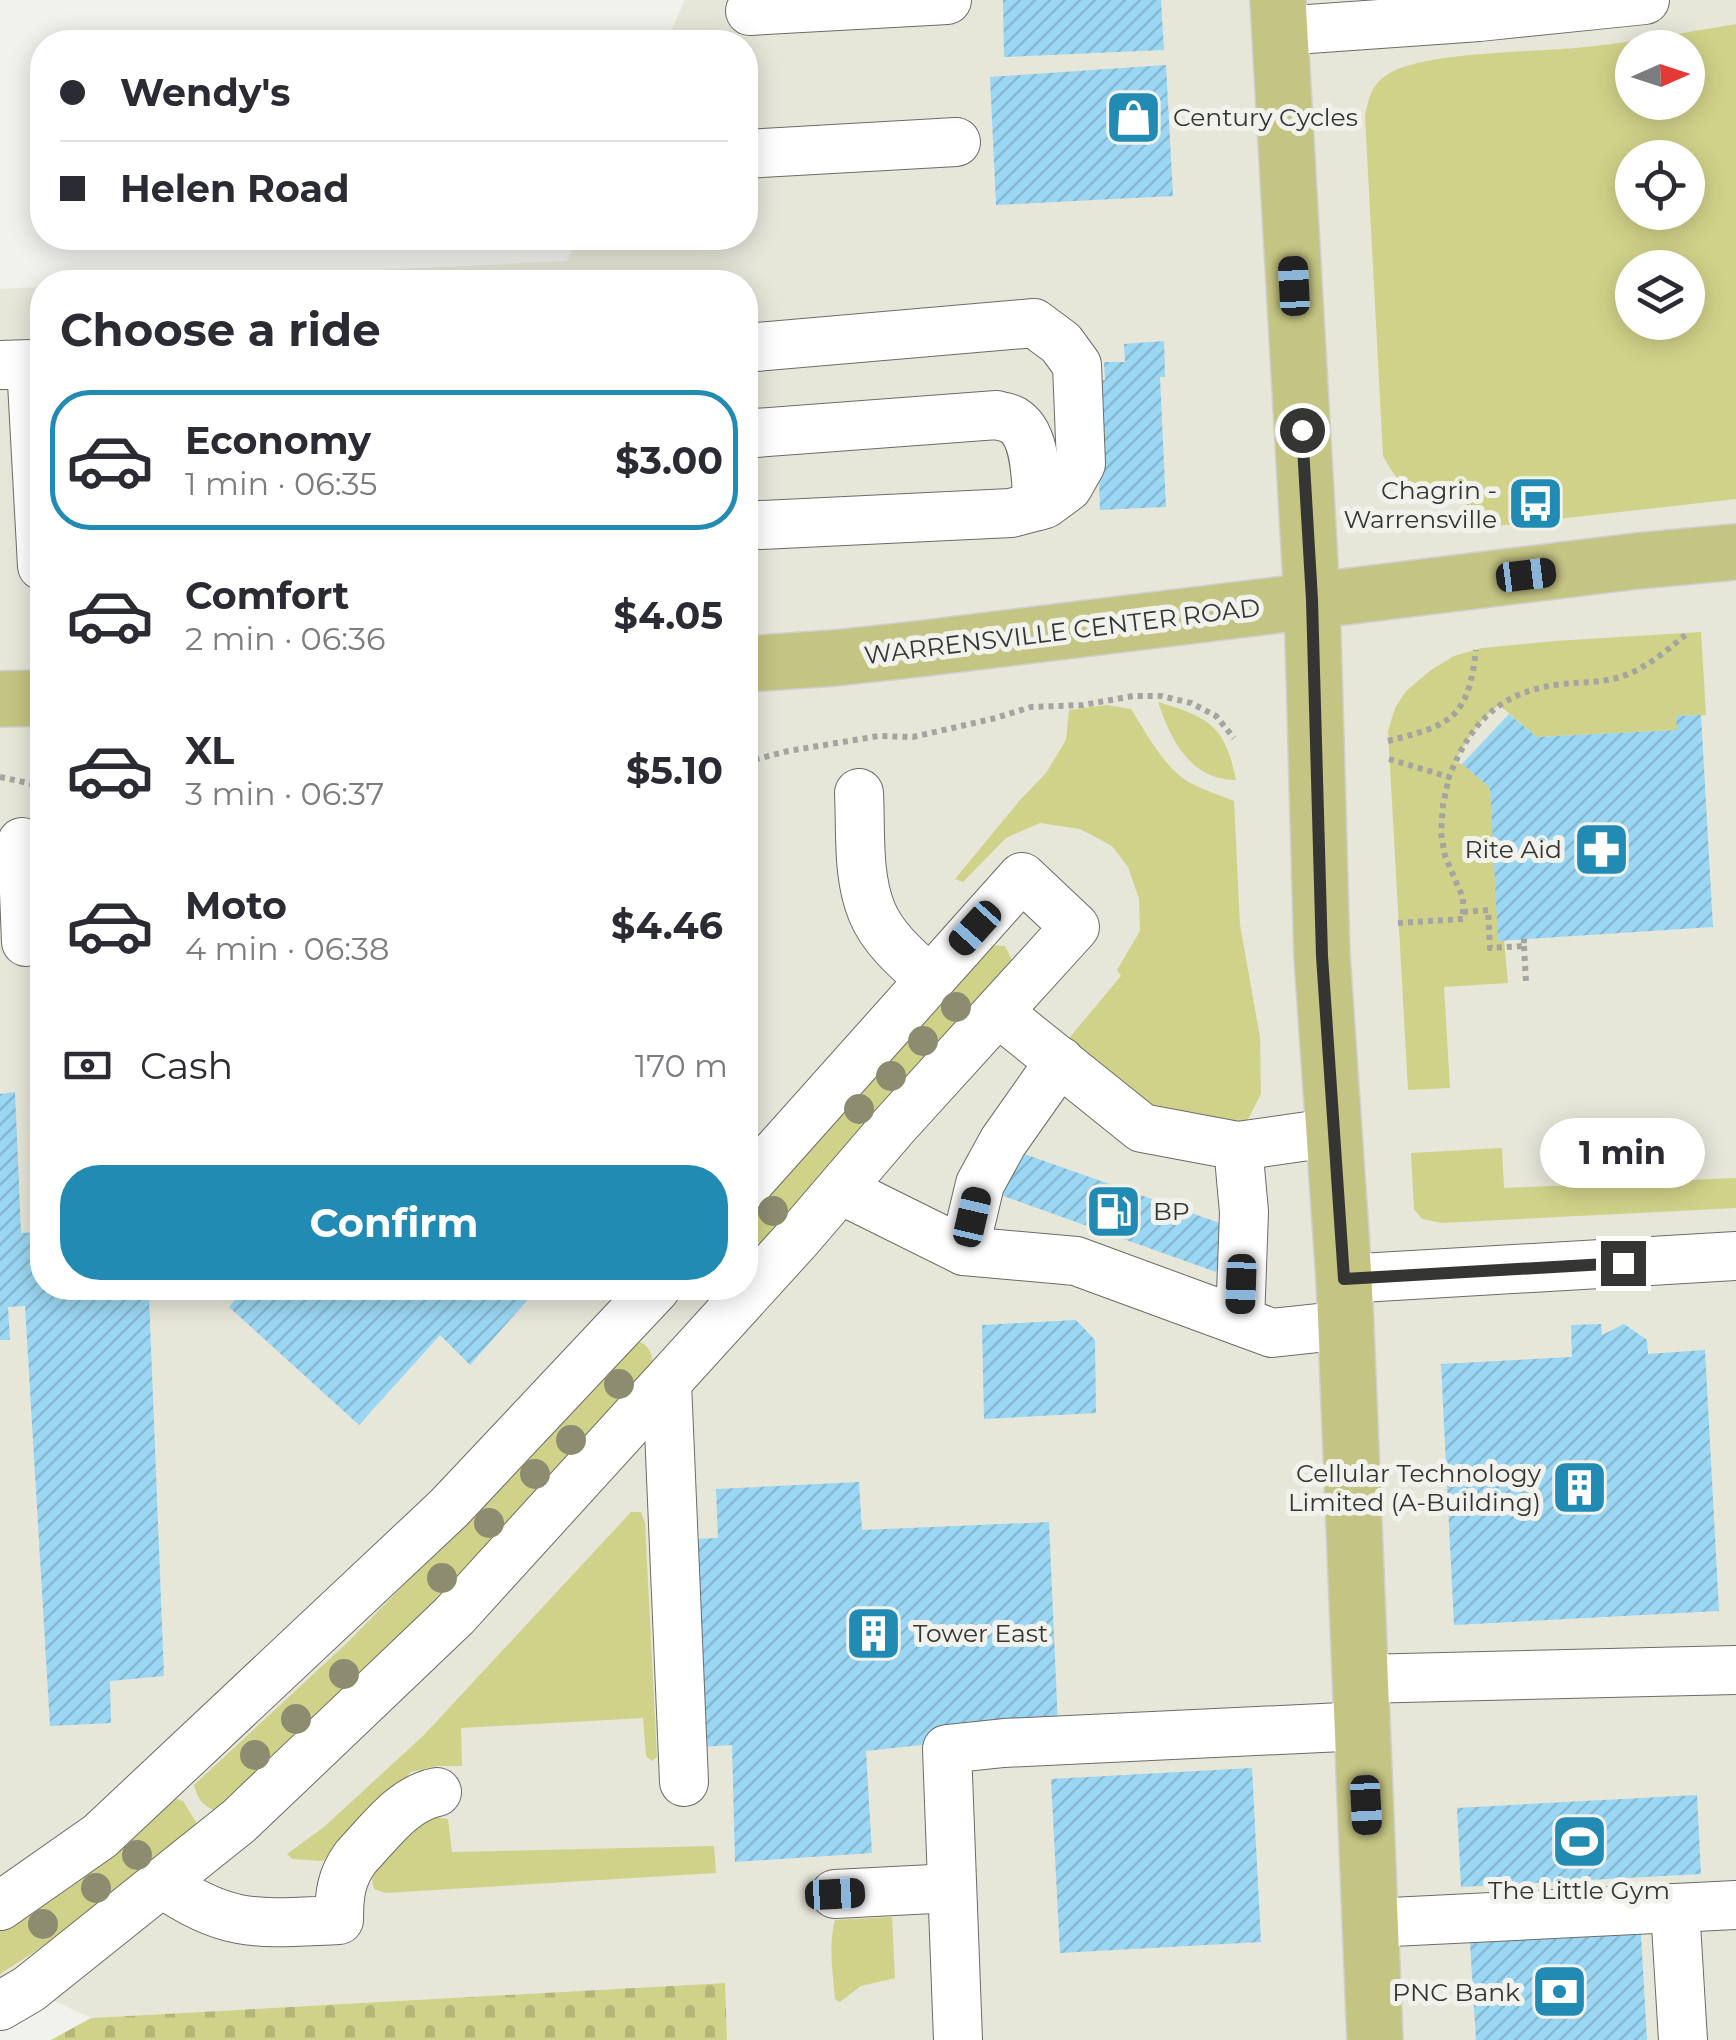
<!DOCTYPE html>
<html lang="en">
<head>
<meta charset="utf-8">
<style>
  body { margin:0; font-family:Montserrat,sans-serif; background:#f7f7f7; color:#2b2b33; height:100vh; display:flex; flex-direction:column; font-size:38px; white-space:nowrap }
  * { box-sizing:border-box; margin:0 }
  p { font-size:32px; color:#7c7c81 }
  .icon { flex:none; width:55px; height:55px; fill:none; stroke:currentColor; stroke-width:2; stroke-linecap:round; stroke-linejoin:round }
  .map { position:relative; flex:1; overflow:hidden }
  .details { position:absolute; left:30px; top:270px; width:728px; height:1030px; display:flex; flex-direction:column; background:#fff; border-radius:40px; box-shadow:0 5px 25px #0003 }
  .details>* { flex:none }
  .banner { position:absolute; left:30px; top:30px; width:728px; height:220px; border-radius:40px; box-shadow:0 5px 25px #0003; display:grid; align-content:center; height:220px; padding:0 30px; background:#fff }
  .needle { width:65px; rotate:87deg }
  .tools { position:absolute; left:1615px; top:30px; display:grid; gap:20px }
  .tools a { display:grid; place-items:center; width:90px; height:90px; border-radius:50%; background:#fff; box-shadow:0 5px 25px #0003; font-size:50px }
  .end { position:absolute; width:45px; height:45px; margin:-22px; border:12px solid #353533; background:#fff; box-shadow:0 0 0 5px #fff }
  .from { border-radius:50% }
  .bubble { position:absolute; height:70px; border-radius:35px; background:#fff; box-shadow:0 5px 25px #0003; font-size:32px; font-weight:700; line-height:70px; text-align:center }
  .car { position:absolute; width:30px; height:60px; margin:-30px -15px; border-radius:12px; box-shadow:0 0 8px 2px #0007; background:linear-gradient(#222 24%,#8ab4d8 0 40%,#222 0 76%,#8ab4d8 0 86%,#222 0) }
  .banner b { display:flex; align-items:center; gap:35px; height:95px; font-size:38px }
  .banner b+b { border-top:2px solid #e1e1e2 }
  .banner i { width:25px; height:25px; background:#2b2b33 }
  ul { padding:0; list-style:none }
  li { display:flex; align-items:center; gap:30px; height:140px; margin:0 20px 15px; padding:0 10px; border:5px solid transparent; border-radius:40px }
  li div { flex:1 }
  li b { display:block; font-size:38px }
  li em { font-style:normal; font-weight:700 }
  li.current { border-color:#228bb3 }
  li>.icon { width:90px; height:90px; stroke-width:1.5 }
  h2 { padding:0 30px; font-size:45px; line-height:120px }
  .pay { display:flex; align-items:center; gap:25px; height:110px; padding:0 30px; font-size:38px }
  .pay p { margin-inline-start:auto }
  .primary-button { display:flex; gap:20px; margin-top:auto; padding:20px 30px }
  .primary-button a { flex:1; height:115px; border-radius:40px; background:#228bb3; color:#fff; font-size:40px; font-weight:700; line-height:115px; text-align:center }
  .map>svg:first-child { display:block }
  .built { fill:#e6e6d9; fill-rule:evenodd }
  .green { fill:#d1d289; fill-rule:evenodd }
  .cemetery { fill:url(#cemetery-stones) }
  .building { fill:url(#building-hatch) }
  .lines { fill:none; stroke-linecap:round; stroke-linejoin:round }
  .minor-casing { stroke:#6c6c66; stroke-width:50 }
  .major-casing { stroke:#cfcfce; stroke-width:58 }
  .path { stroke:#a4a5a0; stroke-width:6; stroke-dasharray:5 5; stroke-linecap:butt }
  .minor { stroke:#fff; stroke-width:48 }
  .major { stroke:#c4c483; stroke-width:55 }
  .tree { fill:#8c8c71 }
  .route { stroke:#353533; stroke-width:12 }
  .labels { text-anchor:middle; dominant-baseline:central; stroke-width:10; stroke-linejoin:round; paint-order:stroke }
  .poi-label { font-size:25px; fill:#353533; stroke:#f1f2eb; text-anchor:end }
  .street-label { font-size:25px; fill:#353533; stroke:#f1f2eb }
</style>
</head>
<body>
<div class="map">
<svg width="1736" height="2040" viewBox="0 0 1736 2040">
  <defs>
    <pattern id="cemetery-stones" width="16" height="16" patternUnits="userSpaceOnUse" patternTransform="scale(2.5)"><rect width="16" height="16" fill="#d1d289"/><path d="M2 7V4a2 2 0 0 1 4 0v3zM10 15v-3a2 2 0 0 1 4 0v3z" fill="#b4b577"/></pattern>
    <pattern id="building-hatch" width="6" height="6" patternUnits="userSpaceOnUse" patternTransform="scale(2.5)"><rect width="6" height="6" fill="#9bd7f3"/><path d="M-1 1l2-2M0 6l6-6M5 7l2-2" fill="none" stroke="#86b9d1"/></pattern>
  </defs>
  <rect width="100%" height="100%" fill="#f1f2eb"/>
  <path class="built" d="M685,0H1736V2040H727L724,1983L91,2018L29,1989L0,2006V289L42,287V1288H745V282H130L567,261L578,238H745V42H666ZM1632,48H1688V102H1632ZM1632,158H1688V212H1632ZM1632,268H1688V322H1632Z"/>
  <g class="green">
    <path d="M1736,24V499L1468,529L1466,498C1418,502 1407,498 1383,456L1365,116C1368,100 1371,86 1385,76C1417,52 1532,52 1575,48C1629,43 1683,33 1736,24ZM1632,48H1688V102H1632ZM1632,158H1688V212H1632ZM1632,268H1688V322H1632Z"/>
    <path d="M1701,632L1706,715L1677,716V730L1537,737L1499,705C1478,720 1467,740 1455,762L1462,764L1490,788L1508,983L1444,987L1450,1088L1408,1090L1388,731L1395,708L1406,691L1431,670L1454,656L1482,648L1555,641Z"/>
    <path d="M1158,702C1209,717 1225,726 1236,780C1191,780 1171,741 1158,702Z"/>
    <path d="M1107,705L1131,709C1147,734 1164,768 1190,783C1204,790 1220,795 1234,801L1240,925L1260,1037L1261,1094L1242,1131L1154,1107L1060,1049L1121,976L1117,970L1140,931L1139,899L1128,867L1112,846L1080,829L1040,823L1006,838L963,882L955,879L1020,800L1046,773L1066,740L1069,710Z"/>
    <path d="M984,945L1005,946L1013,962L767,1243H754L745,1237V1214Z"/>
    <path d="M1502,1148L1504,1188L1736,1178V1208L1442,1223L1422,1219L1414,1209L1411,1153Z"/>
    <path d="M636,1339C650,1347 653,1353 653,1369L424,1621L218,1812C203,1806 198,1800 194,1785L349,1641L470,1517Z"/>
    <path d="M631,1512H641L645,1523L657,1757L652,1761L646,1756L643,1718L461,1728L462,1766H437L411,1772L323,1861L292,1859L287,1854L324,1827L424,1735Z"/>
    <path d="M173,1798L183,1801L199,1827L51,1941L0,1974V1928Z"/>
    <path d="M431,1817L448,1819L452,1852L714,1846L716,1873L385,1893L374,1889C372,1881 371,1873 376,1865C384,1853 418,1823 431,1817Z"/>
    <path d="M892,1917L895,1978L861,1986L840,2002L835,1999C833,1973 828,1945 835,1920Z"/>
  </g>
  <path class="cemetery" d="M725,1983L727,2040H51L91,2018Z"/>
  <g class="building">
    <path d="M1003,0H1161L1164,50L1004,57Z"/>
    <path d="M1166,65L1173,196L996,205L990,77Z"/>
    <path d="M1164,341L1165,377H1160L1166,507L1100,510L1098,448L1088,381L1105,380L1104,362H1125L1124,344Z"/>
    <path d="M1509,714L1537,737L1677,730L1676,716L1701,715L1713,927L1498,941L1490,788L1462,764Z"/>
    <path d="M15,1092L21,1233L39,1232L42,1228V1288H158L149,1297L164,1676L110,1681L111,1723L50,1726L25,1306L8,1307L10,1340H0V1094Z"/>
    <path d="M1013,1150L1231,1227L1216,1272L998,1194Z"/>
    <path d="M245,1288H538L470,1365L440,1335L359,1425L229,1307Z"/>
    <path d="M1076,1320L1095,1340L1096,1413L984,1419L982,1325Z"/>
    <path d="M1601,1324L1602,1335L1624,1324L1647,1340L1648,1354L1705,1350L1719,1611L1454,1625L1441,1364L1572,1357L1571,1325Z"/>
    <path d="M859,1482L862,1530L1049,1522L1058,1727L986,1738L866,1751L872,1853L735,1862L732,1745L699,1747L689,1539L718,1538L716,1489Z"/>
    <path d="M1252,1768L1261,1942L1060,1953L1051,1779Z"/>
    <path d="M1697,1795L1701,1874L1461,1887L1457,1808Z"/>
    <path d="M1641,1934L1647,2040H1476L1470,1943Z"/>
  </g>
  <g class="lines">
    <defs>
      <g id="minor">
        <path d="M750,11L947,0"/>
        <path d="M1280,31L1479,17L1645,0"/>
        <path d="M745,154L956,142"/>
        <path d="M745,348L1034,323L1061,343L1077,365L1081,464L1068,487L1045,504L1011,513L760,525"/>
        <path d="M0,365L31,364L42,566"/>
        <path d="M756,433L997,415C1002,417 1008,417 1013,420C1038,435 1035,481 1038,506"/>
        <path d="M859,793C861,832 857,876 872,912C883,939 908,960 929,979"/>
        <path d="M22,842L26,942"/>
        <path d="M999,1013L1142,1128L1238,1146"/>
        <path d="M841,1190L964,1251L1076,1261L1272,1333L1346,1325"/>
        <path d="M964,1251L980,1184L1003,1142L1060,1061"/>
        <path d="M1344,1279L1736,1256"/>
        <path d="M1240,1321L1244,1212L1238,1146L1336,1132"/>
        <path d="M667,1383L684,1782"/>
        <path d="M1361,1679L1736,1670"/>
        <path d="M162,1883C229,1930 261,1923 339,1920C339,1895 341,1877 356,1857C380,1832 402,1799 437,1792"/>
        <path d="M835,1894L952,1888"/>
        <path d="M0,1906L100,1836L449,1508L656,1288"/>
        <path d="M1675,1908L1683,2040"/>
        <path d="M1371,1923L1736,1905"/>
        <path d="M0,2006L29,1989L239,1821L454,1616L797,1239L894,1126L1075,927L1022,877L745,1187"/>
        <path d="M958,2040L947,1749L1004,1743L1363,1726"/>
      </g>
      <g id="major">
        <path d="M1278,0L1312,600L1322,956L1344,1279L1375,2040"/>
        <path d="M745,664L835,658L918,649L1637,561L1736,552"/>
        <path d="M0,699L42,698"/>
      </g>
    </defs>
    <use href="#minor" class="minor-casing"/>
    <use href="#major" class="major-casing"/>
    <g class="path">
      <path d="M1388,741C1452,725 1468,718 1476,650"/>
      <path d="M1389,759L1449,777C1471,721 1501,691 1562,684C1582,682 1603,683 1623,676C1647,668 1668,649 1688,633"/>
      <path d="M745,762L788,751L879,736L913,737L996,718L1031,707L1083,705L1133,696H1161L1191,703L1216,716L1234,738"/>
      <path d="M0,777L42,786"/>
      <path d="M1463,912L1488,910L1490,948L1524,946V939"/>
      <path d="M1398,923L1463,919V898L1445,856L1441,833L1443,805L1449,777"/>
      <path d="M1524,946L1526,982"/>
    </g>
    <use href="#minor" class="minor"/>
    <use href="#major" class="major"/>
  </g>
  <g class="tree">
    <circle cx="956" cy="1007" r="15"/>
    <circle cx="923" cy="1041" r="15"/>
    <circle cx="891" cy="1076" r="15"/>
    <circle cx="859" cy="1109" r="15"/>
    <circle cx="773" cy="1211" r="15"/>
    <circle cx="619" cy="1384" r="15"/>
    <circle cx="571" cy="1440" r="15"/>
    <circle cx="535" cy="1474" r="15"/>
    <circle cx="489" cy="1523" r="15"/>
    <circle cx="442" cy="1578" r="15"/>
    <circle cx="344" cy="1674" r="15"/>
    <circle cx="296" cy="1719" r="15"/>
    <circle cx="255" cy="1755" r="15"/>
    <circle cx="137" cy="1855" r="15"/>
    <circle cx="96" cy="1888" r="15"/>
    <circle cx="43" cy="1924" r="15"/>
  </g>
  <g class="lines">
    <path class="route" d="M1302,430L1312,600L1322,956L1344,1279L1623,1263"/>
  </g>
  <defs>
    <symbol id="shop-square" viewBox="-11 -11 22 22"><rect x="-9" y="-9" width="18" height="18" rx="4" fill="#228bb3" stroke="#f1f2eb"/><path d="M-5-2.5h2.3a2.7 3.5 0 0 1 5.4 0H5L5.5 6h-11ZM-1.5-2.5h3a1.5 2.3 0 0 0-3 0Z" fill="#fff"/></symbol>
    <symbol id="bus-square" viewBox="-11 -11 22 22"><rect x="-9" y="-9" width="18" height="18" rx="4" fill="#228bb3" stroke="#f1f2eb"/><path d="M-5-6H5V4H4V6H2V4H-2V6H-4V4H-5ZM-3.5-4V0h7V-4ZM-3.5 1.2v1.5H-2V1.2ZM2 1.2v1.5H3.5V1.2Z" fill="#fff"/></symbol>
    <symbol id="pharmacy-square" viewBox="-11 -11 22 22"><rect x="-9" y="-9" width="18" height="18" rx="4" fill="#228bb3" stroke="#f1f2eb"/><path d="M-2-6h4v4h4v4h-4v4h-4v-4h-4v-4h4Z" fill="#fff"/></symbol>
    <symbol id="fuel-square" viewBox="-11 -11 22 22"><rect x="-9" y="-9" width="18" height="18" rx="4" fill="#228bb3" stroke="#f1f2eb"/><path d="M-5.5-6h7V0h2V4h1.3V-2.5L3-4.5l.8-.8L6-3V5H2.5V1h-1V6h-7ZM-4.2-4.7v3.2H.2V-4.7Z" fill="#fff"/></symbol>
    <symbol id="building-square" viewBox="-11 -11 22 22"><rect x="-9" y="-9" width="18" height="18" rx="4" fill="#228bb3" stroke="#f1f2eb"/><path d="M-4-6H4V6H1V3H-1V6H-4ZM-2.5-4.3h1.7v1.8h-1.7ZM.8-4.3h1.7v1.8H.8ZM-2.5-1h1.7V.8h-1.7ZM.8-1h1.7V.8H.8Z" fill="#fff"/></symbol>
    <symbol id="stadium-square" viewBox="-11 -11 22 22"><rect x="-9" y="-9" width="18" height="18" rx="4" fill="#228bb3" stroke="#f1f2eb"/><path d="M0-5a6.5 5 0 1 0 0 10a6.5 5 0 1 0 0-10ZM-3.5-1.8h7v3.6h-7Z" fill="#fff"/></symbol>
    <symbol id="bank-square" viewBox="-11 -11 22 22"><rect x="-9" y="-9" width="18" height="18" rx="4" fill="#228bb3" stroke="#f1f2eb"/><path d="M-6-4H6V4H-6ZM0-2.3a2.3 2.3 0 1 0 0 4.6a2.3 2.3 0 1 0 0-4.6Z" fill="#fff"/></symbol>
  </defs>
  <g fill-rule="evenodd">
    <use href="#shop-square" x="1102" y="86" width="63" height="63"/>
    <use href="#bus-square" x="1504" y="472" width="63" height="63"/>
    <use href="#pharmacy-square" x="1570" y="818" width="63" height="63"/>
    <use href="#fuel-square" x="1082" y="1180" width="63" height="63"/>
    <use href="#building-square" x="1548" y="1456" width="63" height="63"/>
    <use href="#building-square" x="842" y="1602" width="63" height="63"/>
    <use href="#stadium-square" x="1548" y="1810" width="63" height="63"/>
    <use href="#bank-square" x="1528" y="1960" width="63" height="63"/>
  </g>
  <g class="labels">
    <g class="poi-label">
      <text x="1173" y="117" text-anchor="start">Century Cycles</text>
      <text x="1497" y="490">Chagrin -<tspan x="1497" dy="29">Warrensville</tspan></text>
      <text x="1562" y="849">Rite Aid</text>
      <text x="1153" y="1211" text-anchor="start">BP</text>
      <text x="1541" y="1473">Cellular Technology<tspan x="1541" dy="29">Limited (A-Building)</tspan></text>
      <text x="913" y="1633" text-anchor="start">Tower East</text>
      <text x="1579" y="1890" text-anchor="middle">The Little Gym</text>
      <text x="1520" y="1992">PNC Bank</text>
    </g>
    <g class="street-label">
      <text transform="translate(1062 631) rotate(-7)">WARRENSVILLE CENTER ROAD</text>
    </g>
  </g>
</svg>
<div class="tools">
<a><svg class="needle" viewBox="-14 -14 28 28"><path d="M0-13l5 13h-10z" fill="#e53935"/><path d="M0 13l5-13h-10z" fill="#7c7c81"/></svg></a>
<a><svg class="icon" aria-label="locate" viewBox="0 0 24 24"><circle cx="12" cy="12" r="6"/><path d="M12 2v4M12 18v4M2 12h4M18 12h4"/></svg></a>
<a><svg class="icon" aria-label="layers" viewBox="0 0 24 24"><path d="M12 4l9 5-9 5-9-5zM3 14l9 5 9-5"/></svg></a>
</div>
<i class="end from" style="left:1302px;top:430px"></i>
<i class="end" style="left:1623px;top:1263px"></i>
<div class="bubble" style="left:1540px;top:1118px;width:165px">1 min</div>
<i class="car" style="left:1294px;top:286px;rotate:357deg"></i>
<i class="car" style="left:1526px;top:575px;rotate:83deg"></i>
<i class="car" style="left:975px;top:928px;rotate:222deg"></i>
<i class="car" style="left:972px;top:1217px;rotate:13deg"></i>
<i class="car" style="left:1241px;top:1284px;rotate:182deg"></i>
<i class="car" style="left:1366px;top:1805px;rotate:177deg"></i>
<i class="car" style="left:835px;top:1894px;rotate:87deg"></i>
<div class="banner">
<b><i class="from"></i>Wendy's</b>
<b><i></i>Helen Road</b>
</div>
<section class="details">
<h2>Choose a ride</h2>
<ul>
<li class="current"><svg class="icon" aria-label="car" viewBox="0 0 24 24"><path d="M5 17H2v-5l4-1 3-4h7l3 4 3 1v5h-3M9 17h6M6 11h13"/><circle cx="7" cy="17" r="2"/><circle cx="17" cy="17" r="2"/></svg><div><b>Economy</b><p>1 min · 06:35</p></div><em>$3.00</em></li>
<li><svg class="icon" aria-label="car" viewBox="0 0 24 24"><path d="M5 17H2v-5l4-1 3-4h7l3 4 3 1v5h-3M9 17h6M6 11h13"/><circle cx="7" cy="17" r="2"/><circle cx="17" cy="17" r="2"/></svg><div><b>Comfort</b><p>2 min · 06:36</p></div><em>$4.05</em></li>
<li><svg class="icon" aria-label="car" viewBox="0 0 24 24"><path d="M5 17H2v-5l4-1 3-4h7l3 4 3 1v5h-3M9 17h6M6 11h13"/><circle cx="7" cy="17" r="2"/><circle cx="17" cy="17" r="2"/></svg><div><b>XL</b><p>3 min · 06:37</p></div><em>$5.10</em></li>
<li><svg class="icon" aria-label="car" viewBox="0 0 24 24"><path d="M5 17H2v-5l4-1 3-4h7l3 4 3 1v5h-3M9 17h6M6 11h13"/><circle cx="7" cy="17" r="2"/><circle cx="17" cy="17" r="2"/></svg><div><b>Moto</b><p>4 min · 06:38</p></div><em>$4.46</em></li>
</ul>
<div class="pay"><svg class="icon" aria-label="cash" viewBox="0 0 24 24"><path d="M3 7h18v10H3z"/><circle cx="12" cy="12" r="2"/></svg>Cash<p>170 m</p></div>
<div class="primary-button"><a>Confirm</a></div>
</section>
</div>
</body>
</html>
